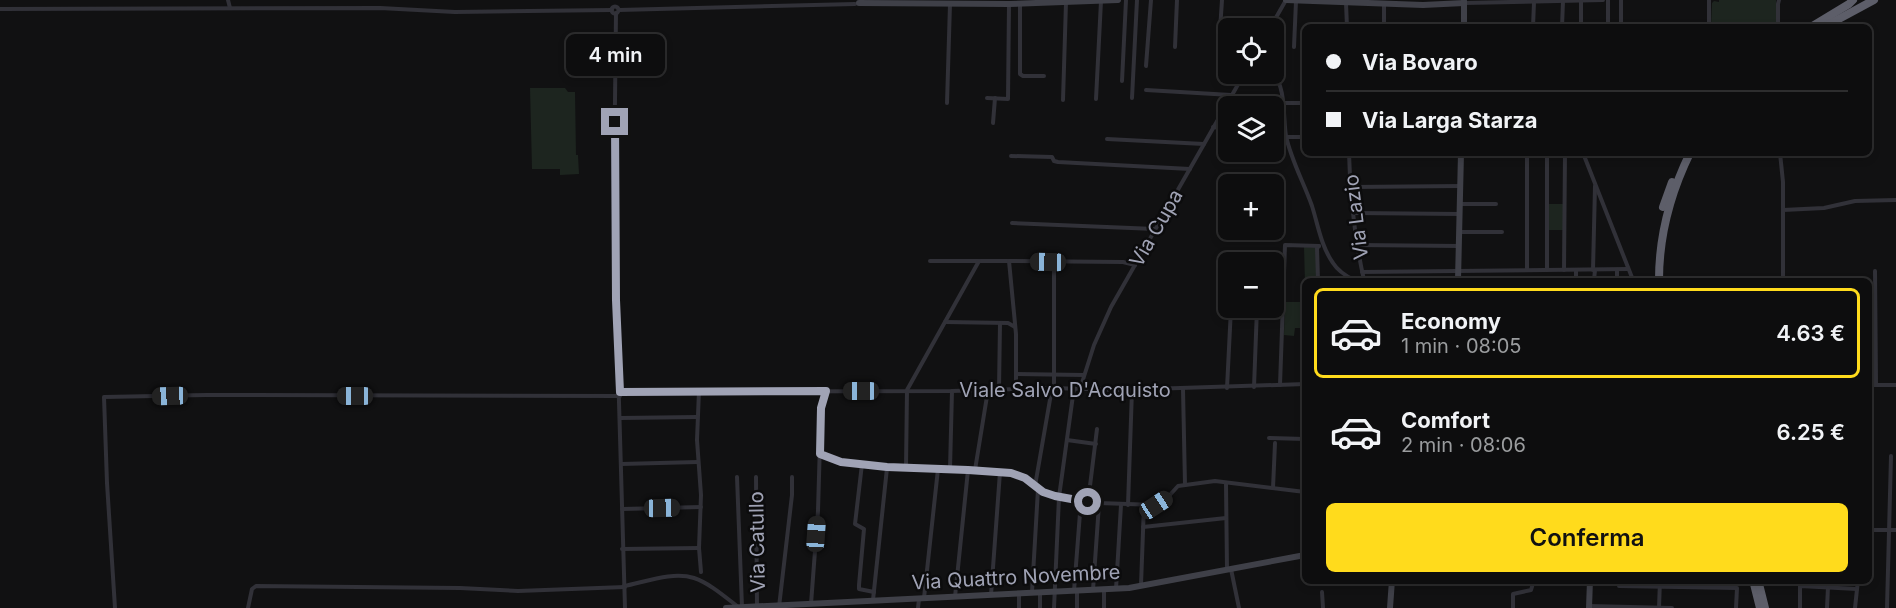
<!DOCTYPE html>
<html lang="it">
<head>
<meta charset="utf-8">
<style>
  body { margin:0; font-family:Inter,sans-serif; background:#161617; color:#f1f3f6; height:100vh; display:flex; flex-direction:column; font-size:22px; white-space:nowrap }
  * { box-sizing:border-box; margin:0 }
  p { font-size:20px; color:#9a9c9e }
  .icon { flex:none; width:33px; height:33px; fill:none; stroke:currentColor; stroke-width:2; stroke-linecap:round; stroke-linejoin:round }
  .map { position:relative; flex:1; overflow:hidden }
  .side { position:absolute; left:1302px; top:278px; width:570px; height:306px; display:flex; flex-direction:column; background:#0d0d0e; border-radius:9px; box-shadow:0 3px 9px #0003,0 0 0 2px #2d2d2e }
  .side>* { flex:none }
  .hud { position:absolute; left:1302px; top:24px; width:570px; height:132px; border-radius:9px; box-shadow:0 3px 9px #0003,0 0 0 2px #2d2d2e; display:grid; align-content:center; height:132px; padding:0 24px; background:#0d0d0e }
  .controls { position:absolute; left:1218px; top:18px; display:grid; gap:12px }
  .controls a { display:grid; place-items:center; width:66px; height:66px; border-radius:9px; background:#0d0d0e; box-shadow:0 3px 9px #0003,0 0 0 2px #2d2d2e; font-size:30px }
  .end { position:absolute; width:27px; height:27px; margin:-14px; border:8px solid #a0a3b5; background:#111; box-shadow:0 0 0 3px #111 }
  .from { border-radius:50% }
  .bubble { position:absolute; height:42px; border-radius:9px; background:#0d0d0e; box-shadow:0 3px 9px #0003,0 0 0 2px #2d2d2e; font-size:20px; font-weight:600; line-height:42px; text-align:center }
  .car { position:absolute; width:18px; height:36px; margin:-18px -9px; border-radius:8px; box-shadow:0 0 4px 2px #0007; background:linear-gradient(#222 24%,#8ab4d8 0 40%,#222 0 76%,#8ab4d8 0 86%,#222 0) }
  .hud b { display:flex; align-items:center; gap:21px; height:57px; font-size:22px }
  .hud b+b { border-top:2px solid #2d2d2e }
  .hud i { width:15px; height:15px; background:#f1f3f6 }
  ul { padding:10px 0 0; list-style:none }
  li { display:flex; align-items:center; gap:18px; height:90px; margin:0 12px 9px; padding:0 12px; border:3px solid transparent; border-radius:9px }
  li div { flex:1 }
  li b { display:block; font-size:22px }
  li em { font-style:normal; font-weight:600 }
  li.current { border-color:#ffdb1c }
  li>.icon { width:54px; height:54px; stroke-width:1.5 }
  .cta { display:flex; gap:12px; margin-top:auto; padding:12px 24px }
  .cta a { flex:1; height:69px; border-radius:9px; background:#ffdb1c; color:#111; font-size:24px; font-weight:600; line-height:69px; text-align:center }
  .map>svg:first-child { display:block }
  .green { fill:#1d251f }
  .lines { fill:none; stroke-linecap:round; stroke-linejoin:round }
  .street { stroke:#313138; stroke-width:4 }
  .secondary { stroke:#3f4048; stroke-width:6 }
  .highway { stroke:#5d5e69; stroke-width:8 }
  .route { stroke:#a0a3b5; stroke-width:8 }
  .labels { text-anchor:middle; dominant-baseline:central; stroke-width:5; stroke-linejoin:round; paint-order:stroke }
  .street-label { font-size:20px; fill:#a0a3b5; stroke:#0c0c0d }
</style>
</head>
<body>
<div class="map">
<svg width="1896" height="608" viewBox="0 0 1896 608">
  <rect width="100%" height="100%" fill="#111112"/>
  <g class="green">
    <path d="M1719,0H1776V22L1770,27H1711L1712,3L1714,1L1719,2Z"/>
    <path d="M530,88H565L568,92H575L576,155H578L579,174L560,175V169H532Z"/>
    <rect x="1548" y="204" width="15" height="26"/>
    <path d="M1304,247L1316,248L1317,280H1305V283Z"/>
    <path d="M1305,298V328H1295L1294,336L1284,335L1285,302H1304Z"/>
  </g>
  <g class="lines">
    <g class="street">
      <path d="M228,0L230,8"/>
      <path d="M1608,0V27"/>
      <path d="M1621,0V27"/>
      <path d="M1346,3L1347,27"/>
      <path d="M1464,3L1603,0"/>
      <path d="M1020,4V74L1023,76H1044"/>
      <circle cx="615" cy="10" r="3.5"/>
      <path d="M0,9L380,8L455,12L612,10"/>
      <path d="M619,10L855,4"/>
      <path d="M616,13L614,187L616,299L625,608"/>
      <path d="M1384,27V4"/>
      <path d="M1533,27L1534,2"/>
      <path d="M1562,27L1563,1"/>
      <path d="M1581,27V1"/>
      <path d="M1709,27V0"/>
      <path d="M1778,27V4L1779,0"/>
      <path d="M1270,28L1286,0"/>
      <path d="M1219,45L1222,0"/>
      <path d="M1175,47L1177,0"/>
      <path d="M1294,47L1296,1"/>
      <path d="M1146,66L1151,0"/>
      <path d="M1273,74C1286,86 1283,118 1286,136C1291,160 1304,183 1312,206C1318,225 1321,246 1333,263C1338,271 1346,276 1354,280"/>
      <path d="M1122,81L1126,0"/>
      <path d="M1146,90L1231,95"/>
      <path d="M987,98L1008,99L1009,4"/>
      <path d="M1132,98L1137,0"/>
      <path d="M1096,99L1101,1"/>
      <path d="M1063,100L1066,2"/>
      <path d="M947,103L950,4"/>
      <path d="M1282,103H1305"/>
      <path d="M993,123L995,98"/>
      <path d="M1213,127L1228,129"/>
      <path d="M1286,137H1305"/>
      <path d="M1107,139L1204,144"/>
      <path d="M1349,153C1350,194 1355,240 1364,280"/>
      <path d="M1527,153V270"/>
      <path d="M1547,153V270"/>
      <path d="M1583,153L1633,280"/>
      <path d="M1780,153L1783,182V280"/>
      <path d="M1011,156L1052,157L1054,161L1058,162L1190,169"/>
      <path d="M1351,187L1461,186"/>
      <path d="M1460,204H1496"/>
      <path d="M1783,210L1824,208L1855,201L1896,200"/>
      <path d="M1354,213L1460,214"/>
      <path d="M1012,223L1155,229"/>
      <path d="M1459,232H1502"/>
      <path d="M1358,245L1459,246"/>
      <path d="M930,261H1009"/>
      <path d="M1233,262V258"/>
      <path d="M1258,262L1259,257"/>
      <path d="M1564,270L1565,153"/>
      <path d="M1576,270V280"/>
      <path d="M1593,270L1595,186"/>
      <path d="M1617,270V280"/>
      <path d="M1875,271L1876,385"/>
      <path d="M1362,272L1628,269"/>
      <path d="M1318,280L1317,248L1319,246"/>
      <path d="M1594,280L1595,270"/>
      <path d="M945,322L1008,323L1015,327"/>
      <path d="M1016,374L1084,375"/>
      <path d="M1280,385L1285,245L1319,246"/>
      <path d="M1869,385H1896"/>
      <path d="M1254,387L1257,308"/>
      <path d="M1054,388V268L1059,262"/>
      <path d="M1227,388L1231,308"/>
      <path d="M999,389L1000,323"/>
      <path d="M1016,389V334L1009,261L1123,262L1135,265"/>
      <path d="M1080,389L1094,345L1111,307L1244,74"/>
      <path d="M1183,389L1185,485"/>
      <path d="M699,391L697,440L701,495L699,548L701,572"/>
      <path d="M620,392L952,391L1052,388L1119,390L1305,384"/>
      <path d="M620,418L697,417"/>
      <path d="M1269,438L1305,439"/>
      <path d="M1067,440L1096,444"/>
      <path d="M820,454L841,462L887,467L1011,473L1025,478L1043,492L1055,496L1099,503L1156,505L1168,497L1178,486L1215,481L1305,492"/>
      <path d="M621,464L698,462"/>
      <path d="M862,464L855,524L864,529L859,585V589L874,592"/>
      <path d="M906,468L907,390L979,261"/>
      <path d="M950,469L952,391"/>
      <path d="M975,470L988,390"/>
      <path d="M737,477L742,607"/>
      <path d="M756,477L757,606"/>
      <path d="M1226,484L1227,570"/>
      <path d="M1035,486L1052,388"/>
      <path d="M1273,488L1275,443"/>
      <path d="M1088,502L1097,429"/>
      <path d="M1128,505L1132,390"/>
      <path d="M622,509L701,507"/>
      <path d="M1143,527L1226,518"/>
      <path d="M1869,530H1896"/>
      <path d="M622,549L699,548"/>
      <path d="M1231,569L1239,608"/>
      <path d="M1141,585L1144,505"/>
      <path d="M624,586C645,582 673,571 694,578C709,583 724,596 737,606"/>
      <path d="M1619,586L1737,588L1736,608"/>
      <path d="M1104,589V608"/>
      <path d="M1116,589L1121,505"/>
      <path d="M1093,590L1099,504"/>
      <path d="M1074,591L1081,500"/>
      <path d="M1077,591V608"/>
      <path d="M1032,592L1038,489"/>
      <path d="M1040,592V608"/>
      <path d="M1322,592L1323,608"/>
      <path d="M1019,594V608"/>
      <path d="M991,595L1000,472"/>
      <path d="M955,597L968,470"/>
      <path d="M924,598L938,469"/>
      <path d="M873,600L887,468"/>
      <path d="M811,604L818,511L821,408L826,391"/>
      <path d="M1589,606L1672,608"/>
      <path d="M779,607L792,495V477"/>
      <path d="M115,608L107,483L104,397L206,395L620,396"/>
      <path d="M248,608L252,589L256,586L460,588L518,591L625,587"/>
      <path d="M918,608L919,599"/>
      <path d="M1054,608L1059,497L1074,388"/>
      <path d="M1513,608V594L1531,590L1534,580"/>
      <path d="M1659,608L1660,580"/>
      <path d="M1800,608V586L1857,589"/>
      <path d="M1827,608L1828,587"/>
      <path d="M1855,608L1858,580"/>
      <path d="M1887,608L1891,456"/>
    </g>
    <g class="secondary">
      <path d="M1286,0L1423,5L1464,3"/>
      <path d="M859,3L1009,4L1118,0"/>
      <path d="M1464,27V1"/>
      <path d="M1458,280L1461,153"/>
      <path d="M726,608L1129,588L1305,555"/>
      <path d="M1390,608L1392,580"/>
      <path d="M1589,608L1590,580"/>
    </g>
    <g class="highway">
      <path d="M1811,27L1849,4L1853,0"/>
      <path d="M1824,27L1874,0"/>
      <path d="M1663,207L1672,182"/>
      <path d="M1659,280C1659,235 1670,194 1690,153"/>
      <path d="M1753,580L1760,608"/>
      <path d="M1758,580L1765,608"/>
    </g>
  </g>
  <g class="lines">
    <path class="route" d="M615,122L616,300L620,392L826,391L821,408L820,454L841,462L887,467L968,470L1011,473L1025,478L1043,492L1055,496L1088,502"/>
  </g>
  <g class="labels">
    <g class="street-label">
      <text transform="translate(1356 217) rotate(-97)">Via Lazio</text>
      <text transform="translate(1156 228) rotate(-60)">Via Cupa</text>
      <text x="1065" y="390">Viale Salvo D'Acquisto</text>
      <text transform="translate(757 542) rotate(-91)">Via Catullo</text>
      <text transform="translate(1016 577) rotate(-3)">Via Quattro Novembre</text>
    </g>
  </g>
</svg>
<div class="controls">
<a><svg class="icon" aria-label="locate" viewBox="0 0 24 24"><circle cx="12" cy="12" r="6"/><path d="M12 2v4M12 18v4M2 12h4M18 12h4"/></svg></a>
<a><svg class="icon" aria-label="layers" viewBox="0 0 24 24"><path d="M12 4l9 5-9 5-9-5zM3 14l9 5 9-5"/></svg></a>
<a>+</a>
<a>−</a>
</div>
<i class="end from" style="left:1088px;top:502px"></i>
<i class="end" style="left:615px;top:122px"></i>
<div class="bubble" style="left:566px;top:34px;width:99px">4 min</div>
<i class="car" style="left:1048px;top:262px;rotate:271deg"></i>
<i class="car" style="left:861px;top:391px;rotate:270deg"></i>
<i class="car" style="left:170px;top:396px;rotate:268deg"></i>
<i class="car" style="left:355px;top:396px;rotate:270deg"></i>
<i class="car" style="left:1156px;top:505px;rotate:57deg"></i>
<i class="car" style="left:662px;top:508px;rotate:89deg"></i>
<i class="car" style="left:816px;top:534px;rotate:4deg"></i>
<div class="hud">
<b><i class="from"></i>Via Bovaro</b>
<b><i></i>Via Larga Starza</b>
</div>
<section class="side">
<ul>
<li class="current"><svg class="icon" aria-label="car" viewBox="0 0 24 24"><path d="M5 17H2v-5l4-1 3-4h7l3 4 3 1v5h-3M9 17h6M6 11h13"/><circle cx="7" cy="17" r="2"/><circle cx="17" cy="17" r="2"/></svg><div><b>Economy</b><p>1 min · 08:05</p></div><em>4.63 €</em></li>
<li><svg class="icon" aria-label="car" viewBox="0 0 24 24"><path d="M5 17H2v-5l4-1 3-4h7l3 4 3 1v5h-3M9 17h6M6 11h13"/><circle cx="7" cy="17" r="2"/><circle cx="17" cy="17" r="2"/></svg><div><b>Comfort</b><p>2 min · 08:06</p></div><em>6.25 €</em></li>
</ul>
<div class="cta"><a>Conferma</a></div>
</section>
</div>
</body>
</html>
